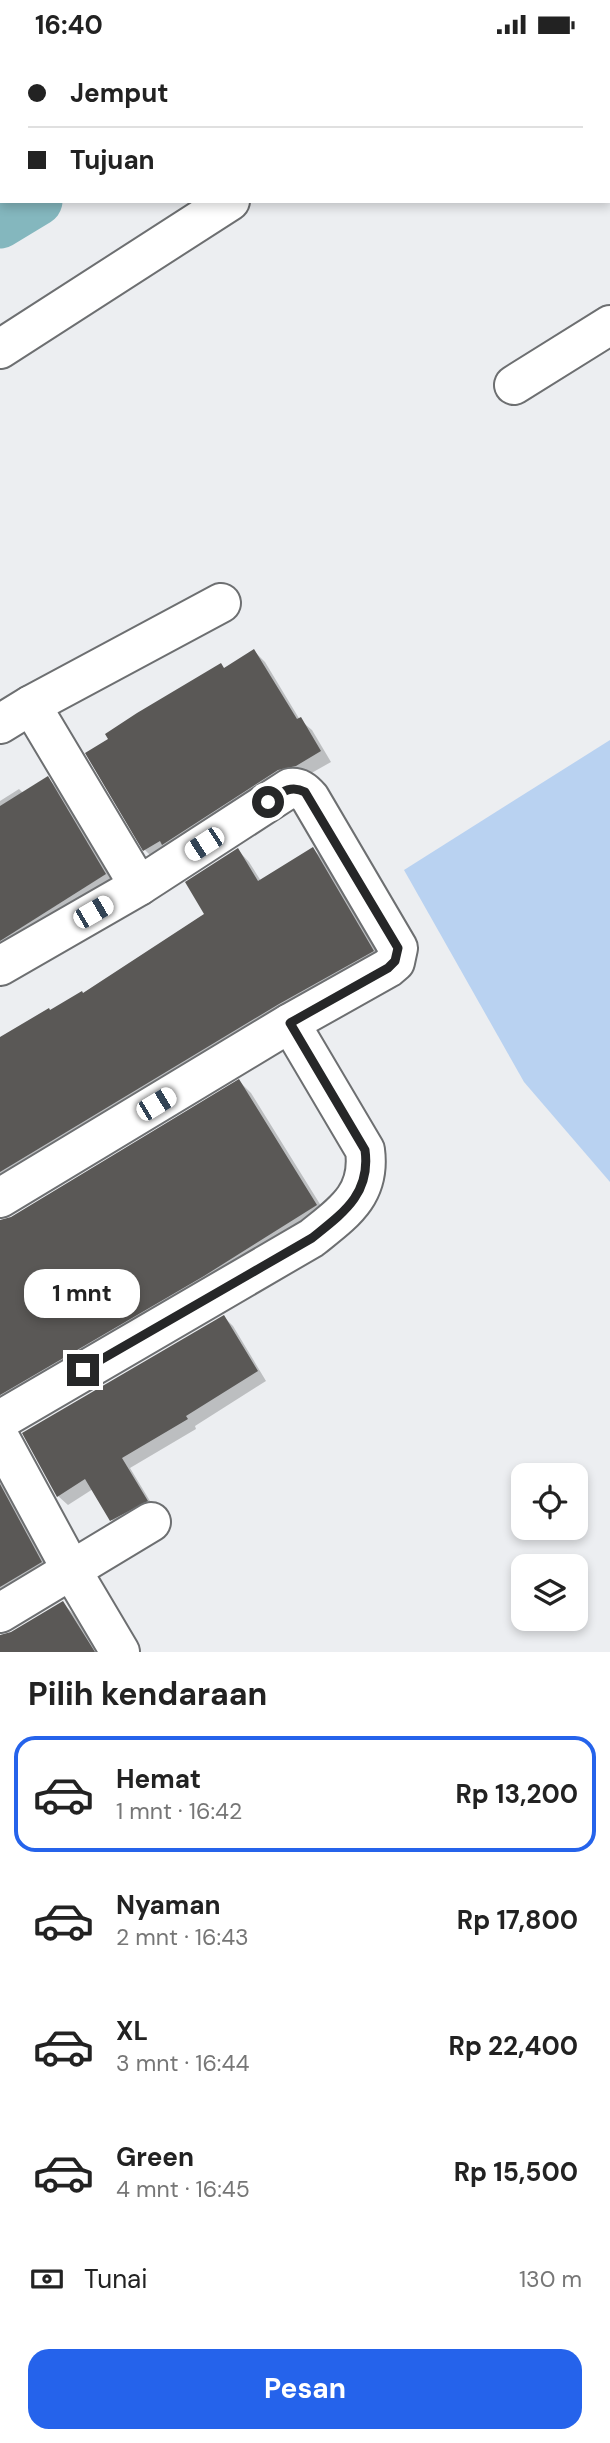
<!DOCTYPE html>
<html lang="id">
<head>
<meta charset="utf-8">
<style>
  body { margin:0; font-family:"DM Sans",sans-serif; background:#f6f6f6; color:#222; height:100vh; display:flex; flex-direction:column; font-size:26px; white-space:nowrap }
  * { box-sizing:border-box; margin:0 }
  p { font-size:23px; color:#767676 }
  .icon { flex:none; width:38px; height:38px; fill:none; stroke:currentColor; stroke-width:2; stroke-linecap:round; stroke-linejoin:round }
  .map { position:relative; height:1603px; overflow:hidden }
  .sheet { display:flex; flex-direction:column; background:#fff; flex:1 }
  .sheet>* { flex:none }
  .banner { position:absolute; left:0px; top:0px; width:611px; height:154px; box-shadow:0 4px 10px #0003; display:grid; align-content:center; height:154px; padding:0 28px; background:#fff }
  .tools { position:absolute; left:511px; top:1414px; display:grid; gap:14px }
  .tools a { display:grid; place-items:center; width:77px; height:77px; border-radius:14px; background:#fff; box-shadow:0 4px 10px #0003; font-size:35px }
  .end { position:absolute; width:32px; height:32px; margin:-16px; border:9px solid #262728; background:#fff; box-shadow:0 0 0 4px #fff }
  .from { border-radius:50% }
  .bubble { position:absolute; height:49px; border-radius:21px; background:#fff; box-shadow:0 4px 10px #0003; font-size:23px; font-weight:700; line-height:49px; text-align:center }
  .car { position:absolute; width:21px; height:42px; margin:-21px -10px; border-radius:9px; box-shadow:0 0 5px 2px #0007; background:linear-gradient(#fff 24%,#345 0 40%,#fff 0 76%,#345 0 86%,#fff 0) }
  .banner b { display:flex; align-items:center; gap:24px; height:66px; font-size:26px }
  .banner b+b { border-top:2px solid #e0e0e0 }
  .banner i { width:18px; height:18px; background:#222 }
  ul { padding:0; list-style:none }
  li { display:flex; align-items:center; gap:21px; height:116px; margin:0 14px 10px; padding:0 14px; border:4px solid transparent; border-radius:21px }
  li div { flex:1 }
  li b { display:block; font-size:26px }
  li em { font-style:normal; font-weight:700 }
  li.on { border-color:#2563eb }
  li>.icon { width:63px; height:63px; stroke-width:1.5 }
  h2 { padding:0 28px; font-size:32px; line-height:84px }
  .pay { display:flex; align-items:center; gap:18px; height:77px; padding:0 28px; font-size:26px }
  .pay p { margin-inline-start:auto }
  .action { display:flex; gap:14px; margin-top:auto; padding:14px 28px }
  .action a { flex:1; height:80px; border-radius:21px; background:#2563eb; color:#fff; font-size:28px; font-weight:700; line-height:80px; text-align:center }
  .status { display:flex; justify-content:space-between; align-items:center; height:49px; padding:0 35px; background:#fff; direction:ltr }
  .status svg { height:19px; fill:currentColor }
  .map>svg:first-child { display:block }
  .green { fill:#b9d2f1 }
  .shadow { fill:#0003 }
  .lines { fill:none; stroke-linecap:round; stroke-linejoin:round }
  .canal { stroke:#84b7be; stroke-width:49 }
  .building { fill:#5a5856 }
  .street-casing { stroke:#6d6f71; stroke-width:42 }
  .secondary-casing { stroke:#6d6f71; stroke-width:42 }
  .street { stroke:#fff; stroke-width:38 }
  .secondary { stroke:#fff; stroke-width:38 }
  .route { stroke:#262728; stroke-width:9 }
</style>
</head>
<body>
<div class="status"><b>16:40</b><svg viewBox="0 0 49 12"><path d="M0 12V9h3v3zM5 12V6h3v6zM10 12V3h3v9zM15 12V0h3v12zM26 1h20v11H26zM47 4h2v5h-2z"/></svg></div>
<div class="map">
<svg width="610" height="1603" viewBox="0 0 610 1603">
  <rect width="100%" height="100%" fill="#eceef1"/>
  <path class="green" d="M610,691V1133L524,1033L404,821Z"/>
  <g class="shadow">
    <path d="M254,602L265,613L300,671L312,681L331,713L156,812L145,801L224,621Z"/>
    <path d="M48,729L59,741L117,837L0,910V752L19,740L23,744Z"/>
    <path d="M313,800L325,812L385,914L0,1142V990L83,946L206,866L238,801L249,813L261,832Z"/>
    <path d="M239,1032L251,1044L328,1168L0,1364V1173L12,1169Z"/>
    <path d="M224,1268L233,1277L266,1332L195,1377L196,1380L130,1419L156,1462L121,1480L112,1471L93,1440L68,1456L58,1447Z"/>
    <path d="M0,1428L53,1525L0,1557Z"/>
    <path d="M63,1554L74,1566L98,1603H0V1587L12,1584Z"/>
  </g>
  <g class="lines">
    <g class="canal">
      <path d="M287,2L290,0"/>
      <path d="M0,175L38,152"/>
    </g>
  </g>
  <g class="building">
    <path d="M254,600L297,670L301,668L321,702L296,717L278,721L162,796L160,792L143,802L85,704L108,690L105,685L137,664L221,614L224,619Z"/>
    <path d="M48,727L106,825L0,892V757Z"/>
    <path d="M313,798L374,902L279,955L0,1123V988L49,959L50,961L82,942L83,944L204,865L185,833L238,799L258,832Z"/>
    <path d="M239,1030L317,1156L204,1227L0,1346V1171L11,1168Z"/>
    <path d="M224,1266L258,1322L186,1367L188,1370L122,1409L148,1452L110,1472L85,1430L57,1448L22,1384Z"/>
    <path d="M0,1435L42,1513L0,1538Z"/>
    <path d="M63,1552L95,1603H0V1586L11,1583Z"/>
  </g>
  <g class="lines">
    <defs>
      <g id="street">
        <path d="M464,2L467,0"/>
        <path d="M0,300L230,152"/>
        <path d="M514,336L610,276"/>
        <path d="M31,656L139,837"/>
        <path d="M0,675L31,656L221,554"/>
        <path d="M0,917L139,837L290,739C299,738 304,742 310,749L398,899L395,913L388,919L290,974L0,1149"/>
        <path d="M0,1371L312,1189C343,1164 371,1146 365,1101L290,974"/>
        <path d="M0,1389L72,1522L120,1603"/>
        <path d="M0,1564L151,1473"/>
      </g>
      <g id="secondary">
        <path d="M84,2L86,0"/>
        <path d="M0,56L2,54"/>
      </g>
    </defs>
    <use href="#street" class="street-casing"/>
    <use href="#secondary" class="secondary-casing"/>
    <use href="#street" class="street"/>
    <use href="#secondary" class="secondary"/>
  </g>
  <g class="lines">
    <path class="route" d="M83,1321L312,1189C343,1164 371,1145 365,1101L290,974L388,919L395,912L398,899L305,743C290,735 281,744 268,753"/>
  </g>
</svg>
<div class="tools">
<a><svg class="icon" aria-label="locate" viewBox="0 0 24 24"><circle cx="12" cy="12" r="6"/><path d="M12 2v4M12 18v4M2 12h4M18 12h4"/></svg></a>
<a><svg class="icon" aria-label="layers" viewBox="0 0 24 24"><path d="M12 4l9 5-9 5-9-5zM3 14l9 5 9-5"/></svg></a>
</div>
<i class="end from" style="left:268px;top:753px"></i>
<i class="end" style="left:83px;top:1321px"></i>
<div class="bubble" style="left:24px;top:1220px;width:116px">1 mnt</div>
<i class="car" style="left:204px;top:795px;rotate:237deg"></i>
<i class="car" style="left:93px;top:863px;rotate:60deg"></i>
<i class="car" style="left:156px;top:1055px;rotate:59deg"></i>
<div class="banner">
<b><i class="from"></i>Jemput</b>
<b><i></i>Tujuan</b>
</div>
</div>
<section class="sheet">
<h2>Pilih kendaraan</h2>
<ul>
<li class="on"><svg class="icon" aria-label="car" viewBox="0 0 24 24"><path d="M5 17H2v-5l4-1 3-4h7l3 4 3 1v5h-3M9 17h6M6 11h13"/><circle cx="7" cy="17" r="2"/><circle cx="17" cy="17" r="2"/></svg><div><b>Hemat</b><p>1 mnt · 16:42</p></div><em>Rp 13,200</em></li>
<li><svg class="icon" aria-label="car" viewBox="0 0 24 24"><path d="M5 17H2v-5l4-1 3-4h7l3 4 3 1v5h-3M9 17h6M6 11h13"/><circle cx="7" cy="17" r="2"/><circle cx="17" cy="17" r="2"/></svg><div><b>Nyaman</b><p>2 mnt · 16:43</p></div><em>Rp 17,800</em></li>
<li><svg class="icon" aria-label="car" viewBox="0 0 24 24"><path d="M5 17H2v-5l4-1 3-4h7l3 4 3 1v5h-3M9 17h6M6 11h13"/><circle cx="7" cy="17" r="2"/><circle cx="17" cy="17" r="2"/></svg><div><b>XL</b><p>3 mnt · 16:44</p></div><em>Rp 22,400</em></li>
<li><svg class="icon" aria-label="car" viewBox="0 0 24 24"><path d="M5 17H2v-5l4-1 3-4h7l3 4 3 1v5h-3M9 17h6M6 11h13"/><circle cx="7" cy="17" r="2"/><circle cx="17" cy="17" r="2"/></svg><div><b>Green</b><p>4 mnt · 16:45</p></div><em>Rp 15,500</em></li>
</ul>
<div class="pay"><svg class="icon" aria-label="cash" viewBox="0 0 24 24"><path d="M3 7h18v10H3z"/><circle cx="12" cy="12" r="2"/></svg>Tunai<p>130 m</p></div>
<div class="action"><a>Pesan</a></div>
</section>
</body>
</html>
